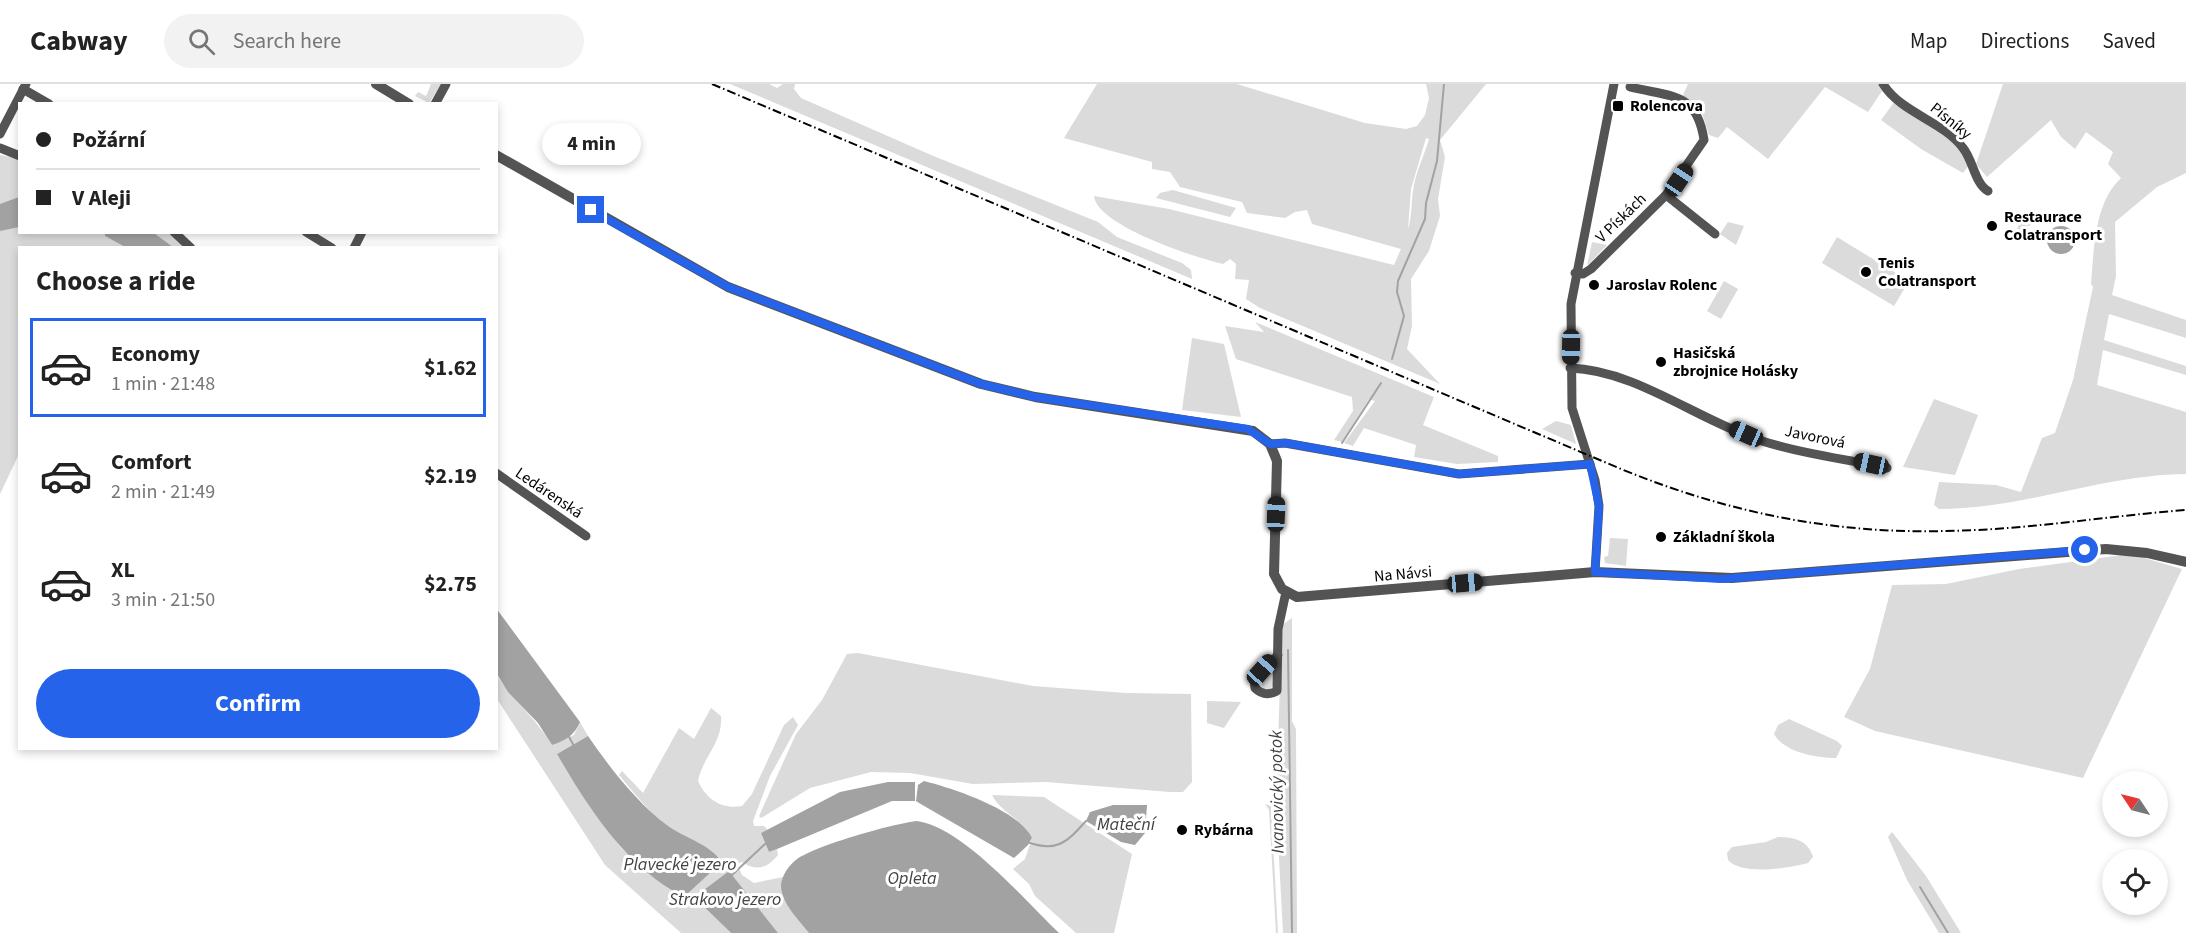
<!DOCTYPE html>
<html lang="en">
<head>
<meta charset="utf-8">
<style>
  body { margin:0; font-family:"Source Sans 3",sans-serif; background:#f2f2f2; color:#222; height:100vh; display:flex; flex-direction:column; font-size:22px; white-space:nowrap }
  * { box-sizing:border-box; margin:0 }
  p { font-size:20px; color:#767676 }
  .icon { flex:none; width:33px; height:33px; fill:none; stroke:currentColor; stroke-width:2; stroke-linecap:round; stroke-linejoin:round }
  .map { position:relative; flex:1; overflow:hidden }
  .sheet { position:absolute; left:18px; top:162px; width:480px; height:504px; display:flex; flex-direction:column; background:#fff; border-radius:0px; box-shadow:0 3px 9px #0003 }
  .sheet>* { flex:none }
  .top-card { position:absolute; left:18px; top:18px; width:480px; height:132px; border-radius:0px; box-shadow:0 3px 9px #0003; display:grid; align-content:center; height:132px; padding:0 18px; background:#fff }
  .needle { width:39px; rotate:305deg }
  .tools { position:absolute; left:2102px; top:687px; display:grid; gap:12px }
  .tools a { display:grid; place-items:center; width:66px; height:66px; border-radius:50%; background:#fff; box-shadow:0 3px 9px #0003; font-size:30px }
  .end { position:absolute; width:27px; height:27px; margin:-14px; border:8px solid #2563eb; background:#fff; box-shadow:0 0 0 3px #fff }
  .from { border-radius:50% }
  .bubble { position:absolute; height:42px; border-radius:21px; background:#fff; box-shadow:0 3px 9px #0003; font-size:20px; font-weight:700; line-height:42px; text-align:center }
  .car { position:absolute; width:18px; height:36px; margin:-18px -9px; border-radius:8px; box-shadow:0 0 4px 2px #0007; background:linear-gradient(#222 24%,#8ab4d8 0 40%,#222 0 76%,#8ab4d8 0 86%,#222 0) }
  .top-card b { display:flex; align-items:center; gap:21px; height:57px; font-size:22px }
  .top-card b+b { border-top:2px solid #e0e0e0 }
  .top-card i { width:15px; height:15px; background:#222 }
  ul { padding:0; list-style:none }
  li { display:flex; align-items:center; gap:18px; height:99px; margin:0 12px 9px; padding:0 6px; border:3px solid transparent; border-radius:0px }
  li div { flex:1 }
  li b { display:block; font-size:22px }
  li em { font-style:normal; font-weight:700 }
  li.active { border-color:#2563eb }
  li>.icon { width:54px; height:54px; stroke-width:1.5 }
  h2 { padding:0 18px; font-size:27px; line-height:72px }
  .primary-button { display:flex; gap:12px; margin-top:auto; padding:12px 18px }
  .primary-button a { flex:1; height:69px; border-radius:36px; background:#2563eb; color:#fff; font-size:24px; font-weight:700; line-height:69px; text-align:center }
  header { display:flex; align-items:center; gap:36px; box-sizing:border-box; height:84px; padding:0 30px; background:#fff; border-bottom:2px solid #e0e0e0 }
  header strong { font-size:28px }
  nav { display:flex; gap:33px; margin-inline-start:auto; font-size:21px }
  .search { width:420px; height:54px; background:#f2f2f2; display:flex; align-items:center; gap:15px; box-sizing:border-box; padding:0 21px; border-radius:33px; color:#767676; font-size:22px }
  .map>svg:first-child { display:block }
  .green { fill:#dbdbdb; fill-rule:evenodd }
  .water { fill:#a2a2a2 }
  .lines { fill:none; stroke-linecap:round; stroke-linejoin:round }
  .stream { stroke:#a2a2a2; stroke-width:2 }
  .minor { stroke:#545454; stroke-width:9 }
  .tertiary { stroke:#545454; stroke-width:10 }
  .rail { stroke:#000; stroke-width:2; stroke-dasharray:9 3 1.5 3; stroke-linecap:butt }
  .route { stroke:#2563eb; stroke-width:8 }
  .poi-dot { fill:#000; stroke:#fff; stroke-width:2 }
  .labels { text-anchor:middle; dominant-baseline:central; stroke-width:6; stroke-linejoin:round; paint-order:stroke }
  .poi-label { font-size:16px; font-weight:bold; fill:#000; stroke:#fff; text-anchor:start }
  .street-label { font-size:16px; fill:#000; stroke:#fff }
  .water-label { font-size:18px; font-style:italic; fill:#434343; stroke:#fff }
</style>
</head>
<body>
<header>
<strong>Cabway</strong>
<div class="search"><svg class="icon" aria-label="search" viewBox="0 0 24 24"><circle cx="10" cy="10" r="6"/><path d="M15 15l6 6"/></svg>Search here</div>
<nav><a>Map</a><a>Directions</a><a>Saved</a></nav>
</header>
<div class="map">
<svg width="2186" height="849" viewBox="0 0 2186 849">
  <rect width="100%" height="100%" fill="#fff"/>
  <g class="green">
    <path d="M431,0H441L429,19L415,12L418,8L426,12Z"/>
    <path d="M730,0H769L777,4L783,0H795L794,5L801,14L931,71L1098,138L1117,153L1182,179L1191,186L1192,195Z"/>
    <path d="M1097,0H1237L1365,39L1406,45L1417,42L1425,31L1429,14L1426,0H1486L1440,56L1445,73L1438,115L1440,132L1429,167L1411,195L1412,242L1407,265L1440,300L1260,224L1246,215L1249,196L1235,195L1236,180L1230,175L1223,180C1197,174 1097,142 1094,112L1169,125L1394,181L1401,165L1312,140L1307,126L1295,128L1285,134L1247,129L1242,118L1180,103L1170,88L1152,85V78L1064,54ZM1426,54L1429,55C1424,72 1415,90 1413,107C1411,120 1412,132 1408,145L1411,105Z"/>
    <path d="M1688,0H1878L1882,7L1868,28L1825,3L1768,75L1727,43L1718,54L1709,51L1701,26L1682,13Z"/>
    <path d="M2003,0H2186V89L2157,103L2115,138L2116,192L2112,211L2186,236V254L2109,230L2104,256L2186,282V291L2103,266L2097,301L2186,328V390C2102,391 2023,425 1939,425L1934,421L1939,398L1996,401L2021,408L2042,354L2055,349L2073,296L2093,203L2091,200C2094,166 2094,119 2121,94L2108,80L2113,68L2086,48L2075,65L2061,53L2051,36L1987,93L1976,80Z"/>
    <path d="M1895,17C1921,35 1957,52 1969,81L1963,89L1921,65L1881,36Z"/>
    <path d="M0,71L19,75L20,148L105,149V152L125,163L20,164L19,370L0,410Z"/>
    <path d="M1173,106L1236,124L1230,133L1156,114L1160,109Z"/>
    <path d="M2023,131L2031,135V141L2020,146L2017,145Z"/>
    <path d="M1728,138L1744,142L1736,161L1720,150Z"/>
    <path d="M154,149H169L188,163H173Z"/>
    <path d="M1837,153L1909,197L1894,222L1822,179Z"/>
    <path d="M1592,158L1607,161L1587,182Z"/>
    <path d="M1724,197L1738,205L1721,235L1707,227Z"/>
    <path d="M1255,238L1434,313L1423,341L1498,372V378L1457,380L1414,373L1416,361L1364,344L1353,362L1344,359L1375,317L1369,315L1342,358L1334,356L1353,327L1352,313L1236,275L1225,242L1264,248Z"/>
    <path d="M1192,254L1224,260L1241,333L1182,326Z"/>
    <path d="M1934,315L1978,331L1955,391L1903,383Z"/>
    <path d="M1556,337L1571,341L1576,360L1542,345Z"/>
    <path d="M1610,454L1628,455L1626,482L1605,479L1604,473L1608,472Z"/>
    <path d="M2122,471L2141,473L2182,485L2083,694L1875,647L1844,633L1870,585L1892,501L1946,500L2019,485Z"/>
    <path d="M1292,534V637L1296,645L1297,849H1293L1291,841V849H1283L1276,718L1282,541Z"/>
    <path d="M858,569L1033,602L1126,609L1191,610L1192,698L1183,708H1170L1046,698L973,700L910,689L871,688L810,704L761,734L759,732L796,650L822,616L847,570Z"/>
    <path d="M1274,580L1273,602L1268,606L1263,605L1260,594Z"/>
    <path d="M496,590C513,616 536,635 552,661L574,651L580,638L588,652L557,670L590,723L622,765L684,813L722,778C710,759 684,754 667,742C648,727 634,709 619,691L622,687L643,709L679,644L694,655L711,624L721,632C723,659 703,672 698,697C706,715 722,726 742,722L752,710L784,641L793,633L798,641L770,692L753,737L754,742H764L768,746L761,749L769,768L777,765L778,771C767,784 757,788 742,778L737,780L742,791L754,799L783,793C778,814 797,833 809,849H778L729,787L701,808L698,817L731,849H681L605,781L497,615Z"/>
    <path d="M1207,617L1241,618L1224,644L1207,639Z"/>
    <path d="M1789,635L1837,657L1842,662L1836,674C1816,674 1784,668 1774,650L1778,641Z"/>
    <path d="M992,711L1044,713L1132,770L1114,849H1076L1035,812L1029,800L1013,785L1025,775L1032,754C1024,736 1001,729 992,711Z"/>
    <path d="M1265,720L1271,722L1278,849H1276L1269,726Z"/>
    <path d="M1892,748L1926,792L1961,849H1939L1907,796L1888,753Z"/>
    <path d="M1778,753C1794,753 1808,756 1813,773L1808,779C1789,784 1742,792 1728,776L1727,769L1732,763L1766,758Z"/>
  </g>
  <g class="water">
    <path d="M19,113V143L0,147V120Z"/>
    <circle cx="2061" cy="156" r="14"/>
    <path d="M105,149H154L173,163H125L105,152Z"/>
    <path d="M496,524L580,638C574,652 566,656 552,661L538,639L508,608L497,590Z"/>
    <path d="M588,652C610,684 637,719 668,742C685,754 710,760 722,778L684,813C626,783 589,725 557,670Z"/>
    <path d="M924,697C952,704 1019,726 1032,754L1028,761L1014,774L919,719L916,717L918,701Z"/>
    <path d="M888,698H915V717H892L777,765L769,768L761,749L840,708Z"/>
    <path d="M1113,721H1147L1145,749L1135,761L1121,758L1086,737L1090,728Z"/>
    <path d="M917,737C964,744 1024,816 1059,849H809C799,836 781,819 781,801C782,791 789,781 797,775C818,761 891,740 917,737Z"/>
    <path d="M729,787L778,849H731L698,817L701,808Z"/>
  </g>
  <g class="lines">
    <g class="stream">
      <path d="M1392,275L1404,232L1397,208L1398,197L1425,135L1426,119L1437,77L1444,0"/>
      <path d="M1342,359L1381,299"/>
      <path d="M1288,566L1292,849"/>
      <path d="M568,651L574,662"/>
      <path d="M1027,758C1057,769 1067,758 1086,737"/>
      <path d="M732,791L765,760"/>
      <path d="M1920,803L1948,849"/>
    </g>
    <g class="minor">
      <path d="M1883,0C1901,29 1943,37 1963,64C1973,76 1975,100 1988,107"/>
      <path d="M23,5L49,20"/>
      <path d="M435,20L446,0"/>
      <path d="M0,50L26,0"/>
      <path d="M0,64L20,72"/>
      <path d="M1666,111L1715,150"/>
      <path d="M174,148L191,164"/>
      <path d="M306,148L332,164"/>
      <path d="M354,164L362,148"/>
      <path d="M1575,189L1583,190L1591,185L1666,111L1704,56C1697,8 1671,13 1630,3"/>
      <path d="M1570,284C1636,286 1699,337 1762,357C1802,370 1846,375 1887,384"/>
      <path d="M1270,360L1285,359L1459,390L1590,380"/>
      <path d="M496,389L586,452"/>
      <path d="M1595,488L1599,422L1595,396L1572,324L1571,220L1614,0"/>
      <path d="M1278,571L1254,596L1255,604C1262,611 1269,611 1277,607L1278,545L1286,508"/>
    </g>
    <g class="tertiary">
      <path d="M376,0L409,20"/>
      <path d="M496,71L728,203L981,300L1035,313L1253,347L1270,360L1277,377L1274,490L1282,505L1297,513L1595,488L1732,494L2106,465L2147,469L2186,478"/>
    </g>
    <path class="rail" d="M712,0L1621,385C1726,428 1832,450 1945,447C2026,446 2106,432 2186,426"/>
  </g>
  <g class="lines">
    <path class="route" d="M591,126L728,203L981,300L1035,313L1248,345L1270,360L1286,359L1459,390L1590,380L1599,422L1595,488L1722,495L2085,466"/>
  </g>
  <g class="poi-dot">
    <rect x="1612" y="16" width="12" height="12" rx="3"/>
    <circle cx="1992" cy="142" r="6"/>
    <circle cx="1866" cy="188" r="6"/>
    <circle cx="1594" cy="201" r="6"/>
    <circle cx="1661" cy="278" r="6"/>
    <circle cx="1661" cy="453" r="6"/>
    <circle cx="1182" cy="746" r="6"/>
  </g>
  <g class="labels">
    <g class="poi-label">
      <text x="1630" y="22">Rolencova</text>
      <text x="2004" y="133">Restaurace<tspan x="2004" dy="18">Colatransport</tspan></text>
      <text x="1878" y="179">Tenis<tspan x="1878" dy="18">Colatransport</tspan></text>
      <text x="1606" y="201">Jaroslav Rolenc</text>
      <text x="1673" y="269">Hasičská<tspan x="1673" dy="18">zbrojnice Holásky</tspan></text>
      <text x="1673" y="453">Základní škola</text>
      <text x="1194" y="746">Rybárna</text>
    </g>
    <g class="street-label">
      <text transform="translate(1951 37) rotate(39)">Písníky</text>
      <text transform="translate(1621 134) rotate(-44)">V Pískách</text>
      <text transform="translate(1815 353) rotate(12)">Javorová</text>
      <text transform="translate(549 409) rotate(34)">Ledárenská</text>
      <text transform="translate(1403 490) rotate(-5)">Na Návsi</text>
    </g>
    <g class="water-label">
      <text transform="translate(1277 708) rotate(-91)">Ivanovický potok</text>
      <text x="1126" y="740">Mateční</text>
      <text x="680" y="780">Plavecké jezero</text>
      <text x="912" y="794">Opleta</text>
      <text x="725" y="815">Strakovo jezero</text>
    </g>
  </g>
</svg>
<div class="tools">
<a><svg class="needle" viewBox="-14 -14 28 28"><path d="M0-13l5 13h-10z" fill="#e53935"/><path d="M0 13l5-13h-10z" fill="#767676"/></svg></a>
<a><svg class="icon" aria-label="locate" viewBox="0 0 24 24"><circle cx="12" cy="12" r="6"/><path d="M12 2v4M12 18v4M2 12h4M18 12h4"/></svg></a>
</div>
<i class="end from" style="left:2085px;top:466px"></i>
<i class="end" style="left:591px;top:126px"></i>
<div class="bubble" style="left:542px;top:39px;width:99px">4 min</div>
<i class="car" style="left:1679px;top:96px;rotate:34deg"></i>
<i class="car" style="left:1571px;top:263px;rotate:181deg"></i>
<i class="car" style="left:1746px;top:350px;rotate:294deg"></i>
<i class="car" style="left:1871px;top:380px;rotate:282deg"></i>
<i class="car" style="left:1276px;top:430px;rotate:2deg"></i>
<i class="car" style="left:1465px;top:499px;rotate:85deg"></i>
<i class="car" style="left:1262px;top:586px;rotate:42deg"></i>
<div class="top-card">
<b><i class="from"></i>Požární</b>
<b><i></i>V Aleji</b>
</div>
<section class="sheet">
<h2>Choose a ride</h2>
<ul>
<li class="active"><svg class="icon" aria-label="car" viewBox="0 0 24 24"><path d="M5 17H2v-5l4-1 3-4h7l3 4 3 1v5h-3M9 17h6M6 11h13"/><circle cx="7" cy="17" r="2"/><circle cx="17" cy="17" r="2"/></svg><div><b>Economy</b><p>1 min · 21:48</p></div><em>$1.62</em></li>
<li><svg class="icon" aria-label="car" viewBox="0 0 24 24"><path d="M5 17H2v-5l4-1 3-4h7l3 4 3 1v5h-3M9 17h6M6 11h13"/><circle cx="7" cy="17" r="2"/><circle cx="17" cy="17" r="2"/></svg><div><b>Comfort</b><p>2 min · 21:49</p></div><em>$2.19</em></li>
<li><svg class="icon" aria-label="car" viewBox="0 0 24 24"><path d="M5 17H2v-5l4-1 3-4h7l3 4 3 1v5h-3M9 17h6M6 11h13"/><circle cx="7" cy="17" r="2"/><circle cx="17" cy="17" r="2"/></svg><div><b>XL</b><p>3 min · 21:50</p></div><em>$2.75</em></li>
</ul>
<div class="primary-button"><a>Confirm</a></div>
</section>
</div>
</body>
</html>
